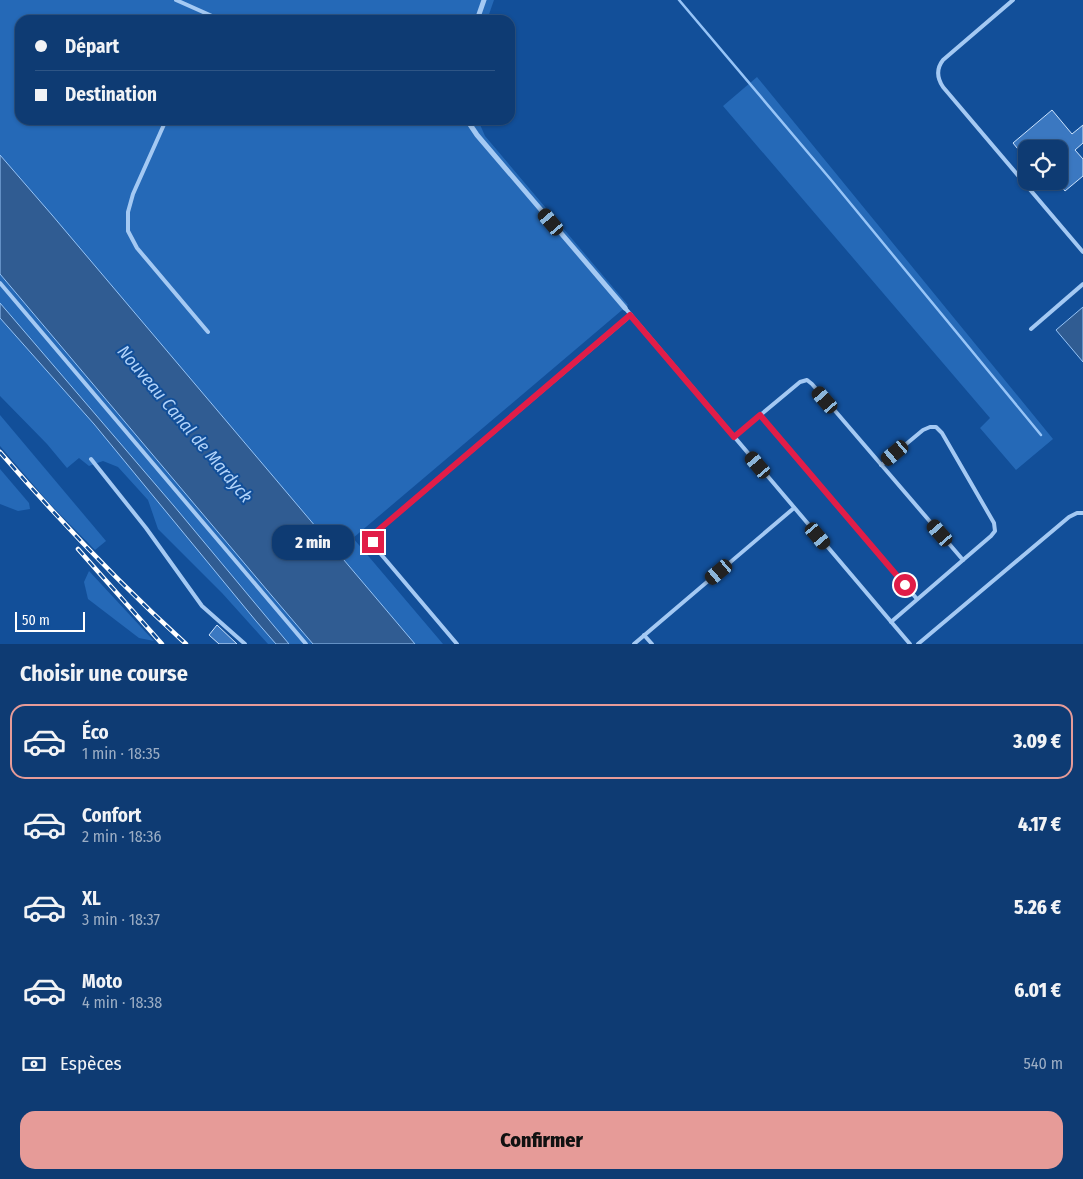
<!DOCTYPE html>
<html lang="fr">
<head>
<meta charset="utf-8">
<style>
  body { margin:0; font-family:"Fira Sans Condensed",sans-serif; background:#174278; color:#f1f3f6; height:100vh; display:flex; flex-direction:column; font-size:19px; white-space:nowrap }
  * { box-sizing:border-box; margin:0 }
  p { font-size:16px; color:#9badc4 }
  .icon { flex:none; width:28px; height:28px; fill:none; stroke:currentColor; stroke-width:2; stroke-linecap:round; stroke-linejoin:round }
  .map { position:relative; height:644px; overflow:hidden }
  .panel { display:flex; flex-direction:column; background:#0e3b73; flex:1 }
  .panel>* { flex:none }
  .top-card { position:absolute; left:15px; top:15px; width:500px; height:110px; border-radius:15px; box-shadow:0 1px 4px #0004,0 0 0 1px #2e5585; display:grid; align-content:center; height:110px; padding:0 20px; background:#0e3b73 }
  .buttons { position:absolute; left:1018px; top:140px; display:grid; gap:10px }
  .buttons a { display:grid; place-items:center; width:50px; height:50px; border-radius:10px; background:#0e3b73; box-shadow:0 1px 4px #0004,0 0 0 1px #2e5585; font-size:25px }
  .scale { position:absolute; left:15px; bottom:12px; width:70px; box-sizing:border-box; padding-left:5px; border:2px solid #fff; border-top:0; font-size:14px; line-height:18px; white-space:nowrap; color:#fff; -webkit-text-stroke:4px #124f99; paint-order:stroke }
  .end { position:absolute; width:22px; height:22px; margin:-11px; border:6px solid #e11d48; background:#fff; box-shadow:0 0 0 2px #fff }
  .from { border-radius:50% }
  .bubble { position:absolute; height:35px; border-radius:15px; background:#0e3b73; box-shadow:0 1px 4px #0004,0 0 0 1px #2e5585; font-size:16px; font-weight:800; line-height:35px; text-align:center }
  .car { position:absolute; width:15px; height:30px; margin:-15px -8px; border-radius:6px; box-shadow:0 0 4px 1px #0007; background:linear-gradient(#222 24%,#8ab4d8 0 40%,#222 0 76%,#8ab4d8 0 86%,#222 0) }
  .top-card b { display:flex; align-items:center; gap:18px; height:48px; font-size:19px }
  .top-card b+b { border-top:1px solid #2e5585 }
  .top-card i { width:12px; height:12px; background:#f1f3f6 }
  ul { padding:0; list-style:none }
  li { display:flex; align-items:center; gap:15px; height:75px; margin:0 10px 8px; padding:0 10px; border:2px solid transparent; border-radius:15px }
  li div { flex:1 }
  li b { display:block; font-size:19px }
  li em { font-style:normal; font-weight:800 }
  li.selected { border-color:#e69b98 }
  li>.icon { width:45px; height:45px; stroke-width:1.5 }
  h2 { padding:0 20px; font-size:22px; line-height:60px }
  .pay { display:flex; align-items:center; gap:12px; height:55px; padding:0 20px; font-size:19px }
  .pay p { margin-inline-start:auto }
  .button { display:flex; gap:10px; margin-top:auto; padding:10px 20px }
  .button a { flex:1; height:58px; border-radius:15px; background:#e69b98; color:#111; font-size:20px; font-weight:800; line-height:58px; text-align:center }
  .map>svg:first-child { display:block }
  .green { fill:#2569b7 }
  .water { fill:#305c92; stroke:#96c4f7 }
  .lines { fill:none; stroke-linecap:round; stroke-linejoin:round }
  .stream { stroke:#96c4f7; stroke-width:2.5 }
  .building { fill:#3b78c1; stroke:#cce3fd }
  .lane { stroke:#a4c9f3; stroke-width:4 }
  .street { stroke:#a4c9f3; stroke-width:5 }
  .rail-casing { stroke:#fff; stroke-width:4.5 }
  .rail { stroke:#124f99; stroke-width:2.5; stroke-dasharray:8; stroke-linecap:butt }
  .route { stroke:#e11d48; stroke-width:6 }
  .labels { text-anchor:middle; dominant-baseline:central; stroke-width:4; stroke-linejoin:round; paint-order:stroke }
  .water-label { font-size:18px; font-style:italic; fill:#b1d3fa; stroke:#124f99 }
</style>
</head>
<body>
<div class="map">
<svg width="1083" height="644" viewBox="0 0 1083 644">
  <rect width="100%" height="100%" fill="#124f99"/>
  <g class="green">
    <path d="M0,0H494L487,20H20V120H478L485,136L628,305L353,538L443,644H415L0,155Z"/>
    <path d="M757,77L1053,439L1016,470L980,428L990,418L723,106Z"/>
    <path d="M0,274L313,644H289L174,506L0,303Z"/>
    <path d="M0,318L94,424L276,644H268L222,593L158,529L148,500L118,467L103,461L89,466L79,458L67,468L47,444L0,396Z"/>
    <path d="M0,415L106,541L95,550L49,503L0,446Z"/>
    <path d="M0,469L29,503L30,509L18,511L0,504Z"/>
    <path d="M89,571L154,641L139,638L88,599L84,582Z"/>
  </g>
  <g class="water">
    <path d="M0,155L52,215L415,644H313L272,596L0,274Z"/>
    <path d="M0,303L174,506L289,644H276L256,621L94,424L0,318Z"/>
    <path d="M1083,307V362L1056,330Z"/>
  </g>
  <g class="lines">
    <path class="stream" d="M679,0L832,181L1041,435"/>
  </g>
  <g class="building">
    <path d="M1052,110L1072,134L1083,125V143L1075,150L1083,159V176L1065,191L1059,184V149H1026V159L1013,143Z"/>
    <path d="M217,625L237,644H219L209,635Z"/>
  </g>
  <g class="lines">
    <g class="lane">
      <path d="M176,0L221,20"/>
      <path d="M1013,0L943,60C936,69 937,78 943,87L1083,252"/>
      <path d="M166,120L133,194L128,212V231L137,248L208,332"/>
      <path d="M0,283L306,644"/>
      <path d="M625,308L910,644"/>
      <path d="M1031,329L1083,284"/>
      <path d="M760,415L917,599"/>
      <path d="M734,437L800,382L807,380L812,384L963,560L891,622"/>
      <path d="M91,459L146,528L202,606L245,644"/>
      <path d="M881,465L923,430L930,427H936L942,433L994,523L995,531L991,536L963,560"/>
      <path d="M644,635L652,644"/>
      <path d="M457,644L374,546L373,535L631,315"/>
      <path d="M634,644L794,508"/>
      <path d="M918,644L1069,517L1077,513H1083"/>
    </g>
    <g class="street">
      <path d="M477,20L484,0"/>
      <path d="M467,120L477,135L625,308"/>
    </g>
    <defs>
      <g id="rail">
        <path d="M0,452C59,520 120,584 186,644"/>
        <path d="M78,549L162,644"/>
      </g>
    </defs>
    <use href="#rail" class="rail-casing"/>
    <use href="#rail" class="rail"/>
  </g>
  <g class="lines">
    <path class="route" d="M373,542L375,533L630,315L734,437L760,415L905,585"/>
  </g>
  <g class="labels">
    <g class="water-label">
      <text transform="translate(185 424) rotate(50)">Nouveau Canal de Mardyck</text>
    </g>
  </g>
</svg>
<div class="buttons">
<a><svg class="icon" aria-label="locate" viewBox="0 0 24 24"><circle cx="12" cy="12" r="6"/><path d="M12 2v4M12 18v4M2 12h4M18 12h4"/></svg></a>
</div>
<div class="scale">50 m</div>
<i class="end from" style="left:905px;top:585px"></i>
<i class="end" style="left:373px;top:542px"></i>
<div class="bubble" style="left:272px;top:525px;width:82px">2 min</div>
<i class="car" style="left:551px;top:222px;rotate:320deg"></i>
<i class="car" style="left:825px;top:400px;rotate:319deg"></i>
<i class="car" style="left:895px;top:453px;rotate:230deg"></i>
<i class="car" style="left:758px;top:465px;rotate:320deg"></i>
<i class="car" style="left:940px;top:533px;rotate:319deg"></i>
<i class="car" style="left:818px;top:536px;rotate:140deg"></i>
<i class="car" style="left:719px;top:572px;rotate:230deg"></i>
<div class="top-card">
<b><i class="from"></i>Départ</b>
<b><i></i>Destination</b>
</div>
</div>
<section class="panel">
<h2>Choisir une course</h2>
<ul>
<li class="selected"><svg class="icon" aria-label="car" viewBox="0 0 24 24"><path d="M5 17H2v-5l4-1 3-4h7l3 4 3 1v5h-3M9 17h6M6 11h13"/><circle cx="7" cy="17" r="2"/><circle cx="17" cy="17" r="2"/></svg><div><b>Éco</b><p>1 min · 18:35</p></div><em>3.09 €</em></li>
<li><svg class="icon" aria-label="car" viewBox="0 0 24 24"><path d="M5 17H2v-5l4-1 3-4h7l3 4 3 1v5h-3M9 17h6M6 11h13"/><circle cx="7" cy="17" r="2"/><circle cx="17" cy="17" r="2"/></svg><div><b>Confort</b><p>2 min · 18:36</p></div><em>4.17 €</em></li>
<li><svg class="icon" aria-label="car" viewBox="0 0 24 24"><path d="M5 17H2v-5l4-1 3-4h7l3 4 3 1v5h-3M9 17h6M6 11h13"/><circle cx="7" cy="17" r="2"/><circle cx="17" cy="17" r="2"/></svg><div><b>XL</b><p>3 min · 18:37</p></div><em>5.26 €</em></li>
<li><svg class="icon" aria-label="car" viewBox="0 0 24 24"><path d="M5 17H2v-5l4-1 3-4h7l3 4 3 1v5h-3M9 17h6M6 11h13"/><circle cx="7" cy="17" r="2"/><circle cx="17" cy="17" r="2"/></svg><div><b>Moto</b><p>4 min · 18:38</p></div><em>6.01 €</em></li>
</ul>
<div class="pay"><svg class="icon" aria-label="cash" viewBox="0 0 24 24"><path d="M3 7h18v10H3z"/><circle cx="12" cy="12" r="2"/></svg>Espèces<p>540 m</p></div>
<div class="button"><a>Confirmer</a></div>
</section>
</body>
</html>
